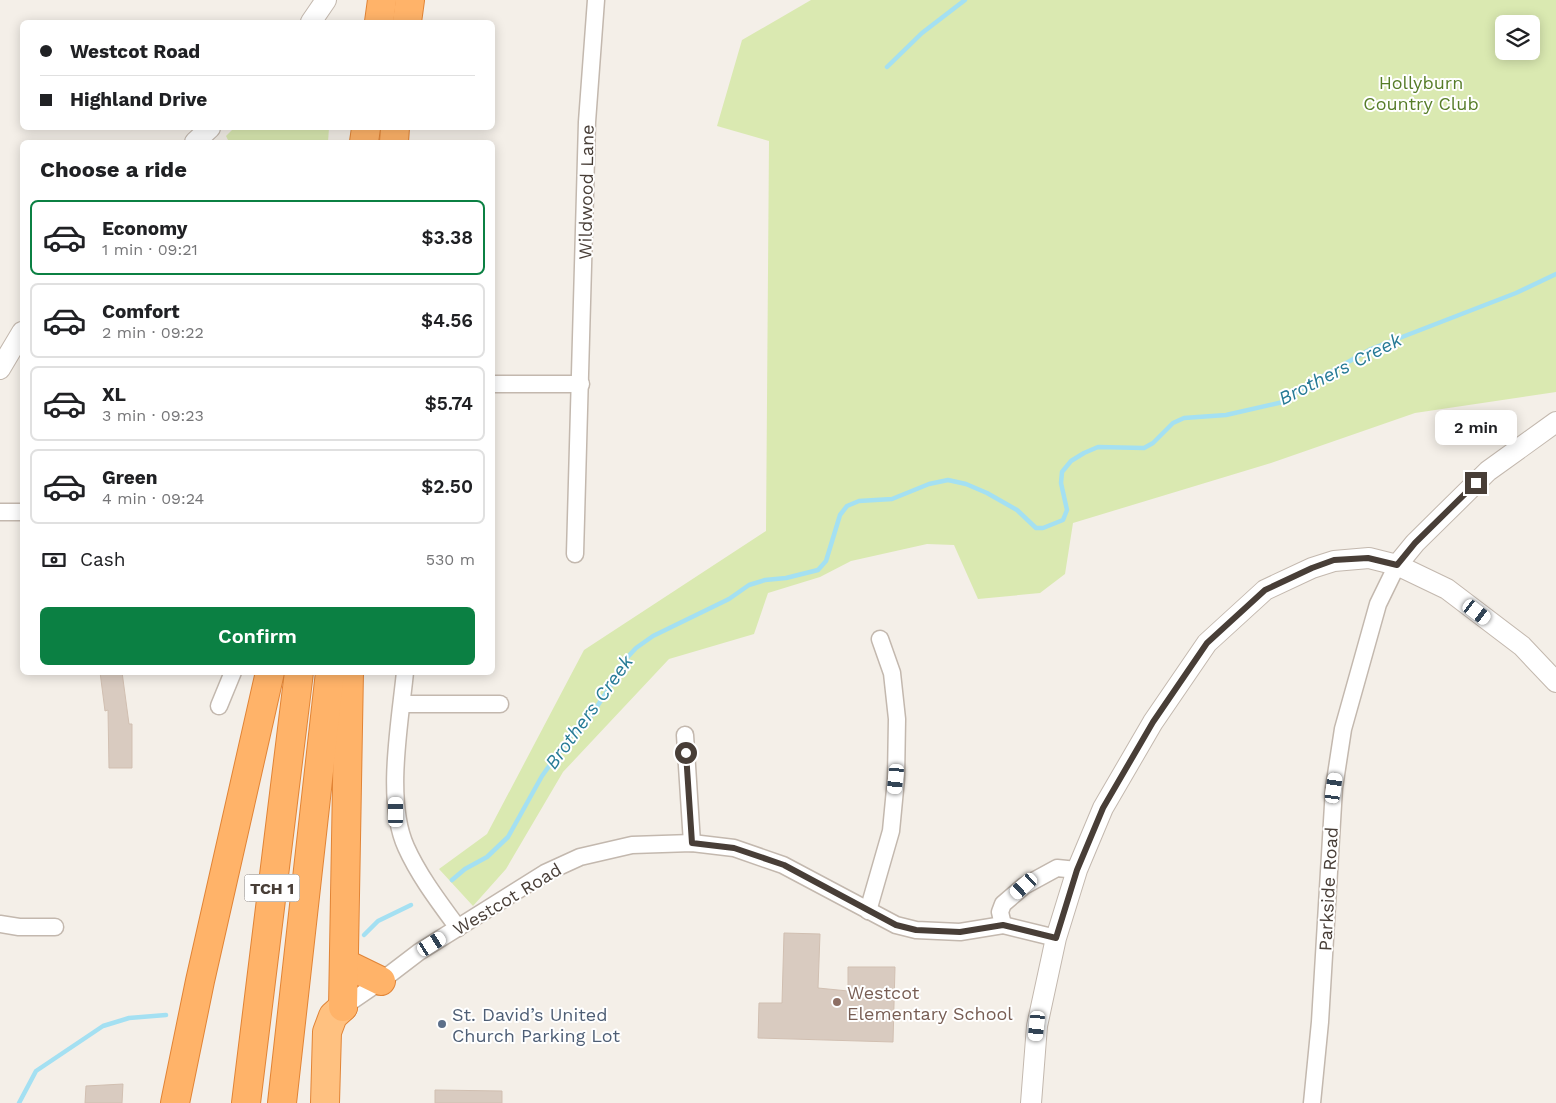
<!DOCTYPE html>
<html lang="en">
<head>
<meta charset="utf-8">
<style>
  body { margin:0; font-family:"Work Sans",sans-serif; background:#f6f6f6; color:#202124; height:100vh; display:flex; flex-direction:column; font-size:19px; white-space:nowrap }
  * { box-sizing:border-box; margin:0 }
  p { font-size:16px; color:#757577 }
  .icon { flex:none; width:28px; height:28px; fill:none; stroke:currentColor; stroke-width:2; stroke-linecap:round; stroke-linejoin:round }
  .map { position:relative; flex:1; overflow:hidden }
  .sheet { position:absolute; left:20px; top:140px; width:475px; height:535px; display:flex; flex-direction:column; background:#fff; border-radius:8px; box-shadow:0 2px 12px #0003 }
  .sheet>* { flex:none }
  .hud { position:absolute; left:20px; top:20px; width:475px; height:110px; border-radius:8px; box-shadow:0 2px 12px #0003; display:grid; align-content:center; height:110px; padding:0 20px; background:#fff }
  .controls { position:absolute; left:1495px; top:15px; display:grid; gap:10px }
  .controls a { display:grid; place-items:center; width:45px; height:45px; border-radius:8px; background:#fff; box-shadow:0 2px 12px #0003; font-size:25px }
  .end { position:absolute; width:22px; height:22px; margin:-11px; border:6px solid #483e37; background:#fff; box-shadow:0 0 0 2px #fff }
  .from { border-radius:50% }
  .bubble { position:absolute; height:35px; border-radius:8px; background:#fff; box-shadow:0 2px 12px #0003; font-size:16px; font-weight:600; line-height:35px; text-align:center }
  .car { position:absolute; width:15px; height:30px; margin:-15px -8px; border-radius:6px; box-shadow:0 0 4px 1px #0007; background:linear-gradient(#fff 24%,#345 0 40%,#fff 0 76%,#345 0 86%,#fff 0) }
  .hud b { display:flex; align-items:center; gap:18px; height:48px; font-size:19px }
  .hud b+b { border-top:1px solid #e0e0e0 }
  .hud i { width:12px; height:12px; background:#202124 }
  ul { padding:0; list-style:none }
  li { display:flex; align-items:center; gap:15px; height:75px; margin:0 10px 8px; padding:0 10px; border:2px solid #e0e0e0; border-radius:8px }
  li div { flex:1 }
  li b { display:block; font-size:19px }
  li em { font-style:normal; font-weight:600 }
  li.current { border-color:#0b8043 }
  li>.icon { width:45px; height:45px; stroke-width:1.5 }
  h2 { padding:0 20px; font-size:22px; line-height:60px }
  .pay { display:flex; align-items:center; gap:12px; height:55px; padding:0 20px; font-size:19px }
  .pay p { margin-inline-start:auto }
  .button { display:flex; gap:10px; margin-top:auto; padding:10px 20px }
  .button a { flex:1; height:58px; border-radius:8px; background:#0b8043; color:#fff; font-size:20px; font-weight:600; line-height:58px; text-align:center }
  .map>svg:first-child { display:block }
  .green { fill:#dae9b1; fill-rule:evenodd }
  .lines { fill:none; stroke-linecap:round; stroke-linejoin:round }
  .stream { stroke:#a4e0f2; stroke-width:4.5 }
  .building { fill:#d9cbc0; stroke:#d1bfb1 }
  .minor-casing { stroke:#c3b8ae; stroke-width:19 }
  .tertiary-casing { stroke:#c3b8ae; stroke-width:22 }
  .trunk-casing { stroke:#e18436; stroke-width:30 }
  .motorway-casing { stroke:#e18436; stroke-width:30 }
  .minor { stroke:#fff; stroke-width:16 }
  .tertiary { stroke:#fff; stroke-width:20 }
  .trunk { stroke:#ffc180; stroke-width:28 }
  .motorway { stroke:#ffb369; stroke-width:28 }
  .route { stroke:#483e37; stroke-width:6 }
  .education-dot { fill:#8d6e63; stroke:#fff; stroke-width:2 }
  .service-dot { fill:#5c6f8a; stroke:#fff; stroke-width:2 }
  .labels { text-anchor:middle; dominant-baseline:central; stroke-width:4; stroke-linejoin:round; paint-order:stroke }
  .shield { fill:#fff; stroke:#7f7873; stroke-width:1 }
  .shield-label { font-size:16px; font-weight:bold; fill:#483e37 }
  .park-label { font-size:18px; fill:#567c28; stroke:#fff }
  .street-label { font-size:18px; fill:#483e37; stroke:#fff }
  .education-label { font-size:18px; fill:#785e54; stroke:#fff; text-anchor:start }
  .service-label { font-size:18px; fill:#4e5e75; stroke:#fff; text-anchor:start }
  .water-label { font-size:19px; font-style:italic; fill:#277b96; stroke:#fff }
</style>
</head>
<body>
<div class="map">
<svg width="1556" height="1103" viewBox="0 0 1556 1103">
  <rect width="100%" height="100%" fill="#f4efe8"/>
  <g class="green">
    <path d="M811,0H1556V392L1415,413L1271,463L1073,523L1065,574L1040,593L978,599L954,545L927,544L851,561L820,577L768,593L754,634L669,659L563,772L506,869L473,906L439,869L487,834L584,650L766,531L769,141L717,126L742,40ZM1504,24H1531V51H1504Z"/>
    <path d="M234,128H329L328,142H229L226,136Z"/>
  </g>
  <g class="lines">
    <g class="stream">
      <path d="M887,67L922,33L965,0"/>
      <path d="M452,880L465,869L487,857L508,837L542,776L572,734L583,728L613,682L624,661L636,648L653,636L729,599L749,585L765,580L786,578L818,570L826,561L840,515L847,506L859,501L892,499L929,484L948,480L966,484L987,493L1017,510L1036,528H1043L1063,520L1067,510L1061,483L1062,472L1071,461L1084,453L1098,447L1144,448L1153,443L1173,423L1184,418L1226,415L1283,402L1304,387L1371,349L1516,293L1556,274"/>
      <path d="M364,935L378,921L411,905"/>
      <path d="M19,1103L36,1071L103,1026L129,1018L166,1015"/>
    </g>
  </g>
  <g class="building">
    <path d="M100,672H122L129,724H132V768H109L108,710L105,711Z"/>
    <path d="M784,933L820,934L818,988L848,991V967H895L893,1042L758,1038L759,1003H782Z"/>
    <path d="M123,1084L122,1103H85L86,1086Z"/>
    <path d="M435,1090L502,1091V1103H435Z"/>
  </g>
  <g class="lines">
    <defs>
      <g id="minor">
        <path d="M492,384H581"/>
        <path d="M0,512H22"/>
        <path d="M575,554L587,122L596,0"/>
        <path d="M405,672C400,723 385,801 406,847C419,876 439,902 458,928"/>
        <path d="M402,704H500"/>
        <path d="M219,706L233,672"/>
        <path d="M685,735L692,843"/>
        <path d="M868,911L891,831L896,779L897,719L892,673L880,639"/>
        <path d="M0,924L19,927H55"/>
        <path d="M1003,925L1000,912L1003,904L1024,886L1057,868L1077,870"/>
        <path d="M343,1007L381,981L419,952L545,873L580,857L632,845L692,843L734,848L783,865L896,925L916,930L960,932L1003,925L1056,938"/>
        <path d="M1312,1103L1320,1022L1334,788L1343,729L1378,604L1397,565"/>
      </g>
      <g id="tertiary">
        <path d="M311,22L326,0"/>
        <path d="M195,142L210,128"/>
        <path d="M0,369L22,332"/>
        <path d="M1397,565L1415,543L1488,471L1556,422"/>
        <path d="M1031,1103L1037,1026L1056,938L1077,870L1103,808L1153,722L1207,643L1265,590L1312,568L1334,561L1369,558L1397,565L1447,589L1522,646L1556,682"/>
      </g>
      <path id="trunk" d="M325,1103L327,1032L333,1016L343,1007"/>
      <g id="motorway">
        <path d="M379,22L382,0"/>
        <path d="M407,22L410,0"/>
        <path d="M364,142L366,128"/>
        <path d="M394,142L395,128"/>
        <path d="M344,963L381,981"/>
        <path d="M343,1007L349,672"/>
        <path d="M175,1103L200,981L270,672"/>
        <path d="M246,1103L299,672"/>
        <path d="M282,1103L330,672"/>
      </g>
    </defs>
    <use href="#minor" class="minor-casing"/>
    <use href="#tertiary" class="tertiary-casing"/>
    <use href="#trunk" class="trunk-casing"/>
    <use href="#motorway" class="motorway-casing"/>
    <use href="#minor" class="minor"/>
    <use href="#tertiary" class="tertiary"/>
    <use href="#trunk" class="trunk"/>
    <use href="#motorway" class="motorway"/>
  </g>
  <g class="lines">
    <path class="route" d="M686,753L692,843L734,848L784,865L896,925L916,930L960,932L1003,925L1056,938L1077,870L1103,808L1153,722L1207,643L1265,590L1312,568L1334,560L1368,558L1397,565L1415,543L1476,483"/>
  </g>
  <circle class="education-dot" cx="837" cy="1002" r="5"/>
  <circle class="service-dot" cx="442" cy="1024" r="5"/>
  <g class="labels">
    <rect class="shield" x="244.5" y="874.5" width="55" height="27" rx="4"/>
    <g class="shield-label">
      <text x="272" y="888">TCH 1</text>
    </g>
    <g class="park-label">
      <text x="1421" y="82">Hollyburn<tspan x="1421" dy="21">Country Club</tspan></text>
    </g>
    <g class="street-label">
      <text transform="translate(586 192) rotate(-89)">Wildwood Lane</text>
      <text transform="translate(1328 889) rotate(-87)">Parkside Road</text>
      <text transform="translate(507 899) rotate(-31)">Westcot Road</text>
    </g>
    <g class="education-label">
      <text x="847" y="992">Westcot<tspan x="847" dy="21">Elementary School</tspan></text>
    </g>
    <g class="service-label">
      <text x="452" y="1014">St. David’s United<tspan x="452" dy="21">Church Parking Lot</tspan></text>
    </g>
    <g class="water-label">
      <text transform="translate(1340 369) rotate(-27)">Brothers Creek</text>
      <text transform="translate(589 712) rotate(-54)">Brothers Creek</text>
    </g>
  </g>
</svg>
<div class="controls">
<a><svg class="icon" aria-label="layers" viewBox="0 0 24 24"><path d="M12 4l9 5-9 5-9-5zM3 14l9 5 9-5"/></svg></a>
</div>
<i class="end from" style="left:686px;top:753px"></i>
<i class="end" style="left:1476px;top:483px"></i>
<div class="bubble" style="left:1435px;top:410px;width:82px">2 min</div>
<i class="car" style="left:1477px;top:612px;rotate:127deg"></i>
<i class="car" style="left:896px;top:779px;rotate:186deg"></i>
<i class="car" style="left:1334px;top:788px;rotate:8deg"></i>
<i class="car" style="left:396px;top:812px;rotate:0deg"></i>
<i class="car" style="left:1024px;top:886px;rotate:228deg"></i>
<i class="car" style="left:432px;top:944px;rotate:58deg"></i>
<i class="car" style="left:1037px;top:1026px;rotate:186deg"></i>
<div class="hud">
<b><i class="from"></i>Westcot Road</b>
<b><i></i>Highland Drive</b>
</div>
<section class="sheet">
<h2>Choose a ride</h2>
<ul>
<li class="current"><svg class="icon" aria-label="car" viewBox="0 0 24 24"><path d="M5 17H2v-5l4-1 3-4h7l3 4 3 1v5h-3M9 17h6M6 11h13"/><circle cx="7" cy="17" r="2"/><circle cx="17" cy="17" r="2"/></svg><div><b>Economy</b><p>1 min · 09:21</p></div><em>$3.38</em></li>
<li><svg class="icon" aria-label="car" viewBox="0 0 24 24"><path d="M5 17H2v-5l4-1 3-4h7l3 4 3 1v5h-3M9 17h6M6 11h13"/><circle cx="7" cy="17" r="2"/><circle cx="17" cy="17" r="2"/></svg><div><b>Comfort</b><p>2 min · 09:22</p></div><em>$4.56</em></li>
<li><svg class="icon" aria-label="car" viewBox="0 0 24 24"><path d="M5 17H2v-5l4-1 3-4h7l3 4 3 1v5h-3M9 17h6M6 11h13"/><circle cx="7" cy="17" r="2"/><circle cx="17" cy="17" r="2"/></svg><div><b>XL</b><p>3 min · 09:23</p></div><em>$5.74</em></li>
<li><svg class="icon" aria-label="car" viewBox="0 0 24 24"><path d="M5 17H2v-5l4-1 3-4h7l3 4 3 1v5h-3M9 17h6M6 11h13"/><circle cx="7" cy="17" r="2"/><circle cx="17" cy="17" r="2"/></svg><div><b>Green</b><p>4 min · 09:24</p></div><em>$2.50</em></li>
</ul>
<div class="pay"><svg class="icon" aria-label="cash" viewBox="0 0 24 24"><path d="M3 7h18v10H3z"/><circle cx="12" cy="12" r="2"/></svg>Cash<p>530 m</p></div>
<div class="button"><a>Confirm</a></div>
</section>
</div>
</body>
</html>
